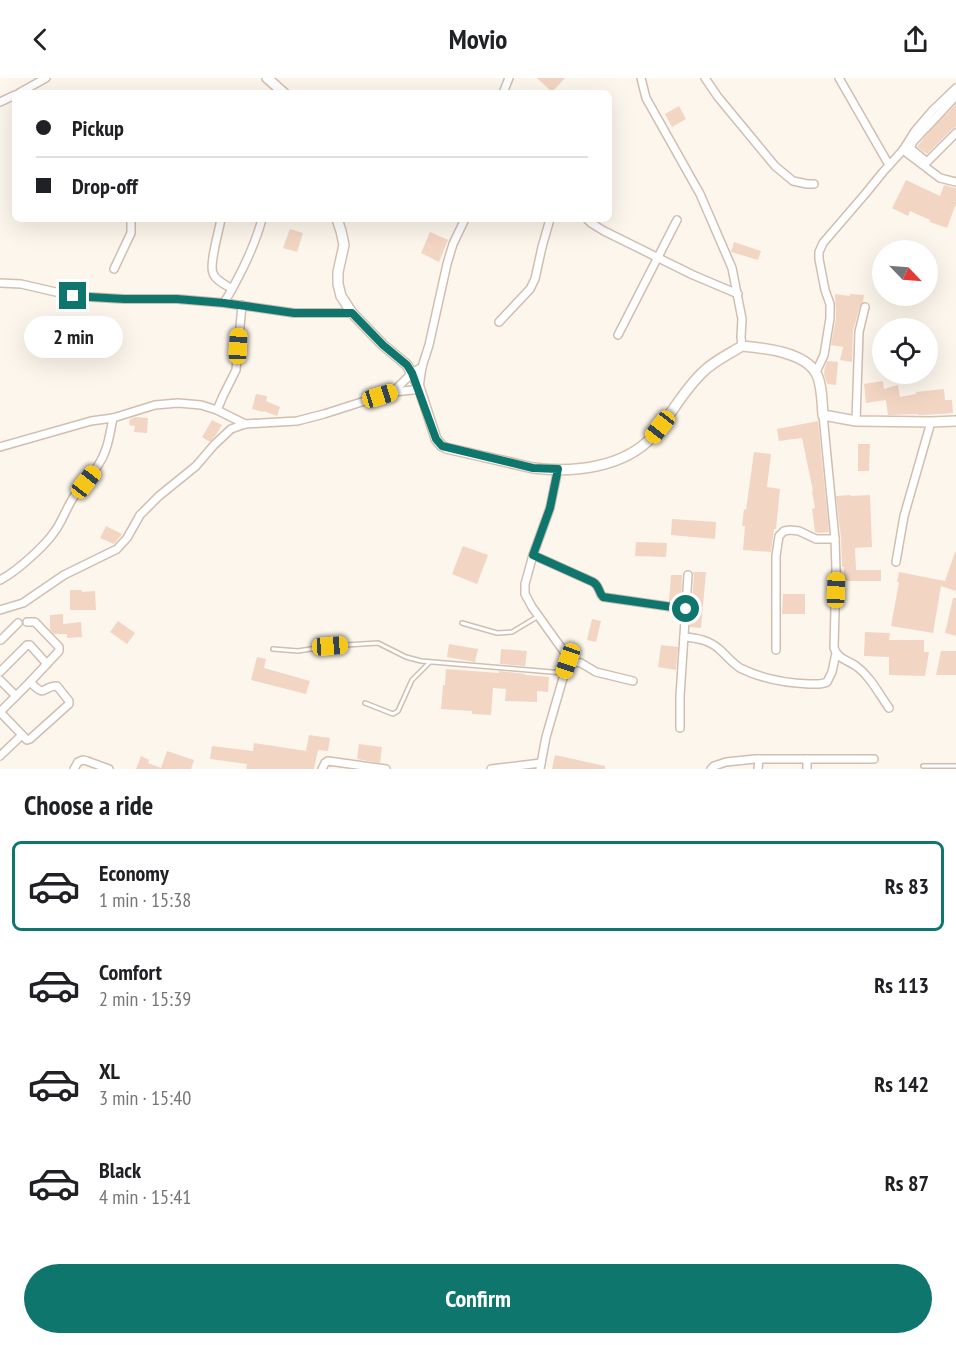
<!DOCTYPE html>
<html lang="en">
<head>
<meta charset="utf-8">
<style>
  body { margin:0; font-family:"PT Sans Narrow",sans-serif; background:#f2f2f2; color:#202124; height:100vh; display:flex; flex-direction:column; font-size:22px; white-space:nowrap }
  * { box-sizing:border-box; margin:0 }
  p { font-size:20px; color:#757577 }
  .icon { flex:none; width:33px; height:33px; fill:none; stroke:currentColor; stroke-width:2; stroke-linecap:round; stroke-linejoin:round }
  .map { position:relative; height:691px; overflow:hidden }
  .panel { display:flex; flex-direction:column; background:#fff; flex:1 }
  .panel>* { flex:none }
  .guide { position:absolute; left:12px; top:12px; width:600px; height:132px; border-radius:9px; box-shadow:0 6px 24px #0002; display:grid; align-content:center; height:132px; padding:0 24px; background:#fff }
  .needle { width:39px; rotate:115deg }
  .controls { position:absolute; left:872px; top:162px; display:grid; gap:12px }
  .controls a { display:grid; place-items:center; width:66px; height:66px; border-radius:50%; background:#fff; box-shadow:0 6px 24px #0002; font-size:30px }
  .end { position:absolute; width:27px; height:27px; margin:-14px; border:8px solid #0f766e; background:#fff; box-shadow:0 0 0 3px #fff }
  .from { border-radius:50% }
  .bubble { position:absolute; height:42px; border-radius:21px; background:#fff; box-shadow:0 6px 24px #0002; font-size:20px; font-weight:700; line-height:42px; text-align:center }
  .car { position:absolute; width:18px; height:36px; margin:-18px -9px; border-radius:8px; box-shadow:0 0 4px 2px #0007; background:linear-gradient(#f5c518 24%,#345 0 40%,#f5c518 0 76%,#345 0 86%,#f5c518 0) }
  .guide b { display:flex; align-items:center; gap:21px; height:57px; font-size:22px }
  .guide b+b { border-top:2px solid #e0e0e0 }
  .guide i { width:15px; height:15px; background:#202124 }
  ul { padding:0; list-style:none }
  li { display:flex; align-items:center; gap:18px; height:90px; margin:0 12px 9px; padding:0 12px; border:3px solid transparent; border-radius:9px }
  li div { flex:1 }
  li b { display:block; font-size:22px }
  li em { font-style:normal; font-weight:700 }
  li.selected { border-color:#0f766e }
  li>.icon { width:54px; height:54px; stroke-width:1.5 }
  h2 { padding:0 24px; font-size:27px; line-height:72px }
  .button { display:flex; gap:12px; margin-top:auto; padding:12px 24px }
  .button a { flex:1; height:69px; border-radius:36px; background:#0f766e; color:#fff; font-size:24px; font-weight:700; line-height:69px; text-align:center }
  header { display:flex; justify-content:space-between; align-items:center; height:78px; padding:0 24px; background:#fff; font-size:27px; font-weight:700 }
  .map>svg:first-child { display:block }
  .building { fill:#f3d5c3 }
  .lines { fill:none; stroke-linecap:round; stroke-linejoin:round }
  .lane-casing { stroke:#d1beb0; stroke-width:6 }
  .street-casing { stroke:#d1beb0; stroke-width:10 }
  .secondary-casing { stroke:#d6c0b0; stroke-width:12 }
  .lane { stroke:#fff; stroke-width:3 }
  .street { stroke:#fff; stroke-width:7 }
  .secondary { stroke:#fff; stroke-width:9 }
  .route { stroke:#0f766e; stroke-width:8 }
</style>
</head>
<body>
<header><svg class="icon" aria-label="back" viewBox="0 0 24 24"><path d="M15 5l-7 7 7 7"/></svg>Movio<svg class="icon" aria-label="share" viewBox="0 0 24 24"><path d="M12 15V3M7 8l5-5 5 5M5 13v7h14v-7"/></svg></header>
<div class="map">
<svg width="956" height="691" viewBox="0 0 956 691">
  <rect width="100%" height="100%" fill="#fdf6ec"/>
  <g class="building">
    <path d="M537,0H565L552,14Z"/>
    <path d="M956,26V49L952,51L927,76L917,69L928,55Z"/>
    <path d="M679,28L686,41L672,49L665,36Z"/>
    <path d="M906,102L940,118L944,107L956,110V128H955L947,150L930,144V142L910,133L908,138L892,130Z"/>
    <path d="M290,151L303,155L297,174L283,170Z"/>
    <path d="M430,154L448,162L439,184L421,175Z"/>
    <path d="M734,164L761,173L758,182L731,174Z"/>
    <path d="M835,216L850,218V216L864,217L863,224L860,228L853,253L852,284L840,282L843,269L831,267L836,240Z"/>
    <path d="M827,283L838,284L836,307L827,306L824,296L825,289Z"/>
    <path d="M883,303L884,311L898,307L900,319L916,316V314L944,311L945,322H952L953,335L924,337H918V336L888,337L886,322L866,325L864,306Z"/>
    <path d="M256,316L267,318L266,323L280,329L277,338L264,333L263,334L252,331Z"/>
    <path d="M136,339L148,340L147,355L134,354L135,348L129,347L130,341Z"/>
    <path d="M212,342L222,347L216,357L210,364L202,359Z"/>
    <path d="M818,343L829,454L819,455L815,454L812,431L815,430L812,413H813L802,360L779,363L777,351Z"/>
    <path d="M858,366H870L869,393H858Z"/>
    <path d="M754,374L771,376L767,409L780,411L776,451H774L771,474L743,472L745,448H742L744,431L746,432Z"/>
    <path d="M851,417V418L870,417L872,469L855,470L856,492H881V503H844V489H842L841,460L836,418Z"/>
    <path d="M672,441L716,444L715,461L671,457Z"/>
    <path d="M106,448L122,456L114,466L100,460Z"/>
    <path d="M636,464L667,465L666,479L635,478Z"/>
    <path d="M463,468L488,477L477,506L452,496Z"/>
    <path d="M955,474H956V513L941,508L933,555L891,548L899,504H897L899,494L945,503Z"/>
    <path d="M692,494H706L701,550L690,549L694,497Z"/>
    <path d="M671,497H682L681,525L669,523Z"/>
    <path d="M70,512H82V514L95,513L96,532H70Z"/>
    <path d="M783,516H805V536H782Z"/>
    <path d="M953,520H956V558L945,555Z"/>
    <path d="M63,536V546L81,544L82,559L67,560V556H54L50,552V537Z"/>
    <path d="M592,541L601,543L596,564L587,562Z"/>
    <path d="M118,543L135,555L127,566L110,554Z"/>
    <path d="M865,554L890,555L889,562H924V574H929L925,598L889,597V579L864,578Z"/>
    <path d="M449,566L478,571L475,584L447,579Z"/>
    <path d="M661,567L678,569L676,592L658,589Z"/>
    <path d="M501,571L527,573L525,588L500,586Z"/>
    <path d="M941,573H956V597H936Z"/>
    <path d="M257,579L266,581L264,590L310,603L306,616L251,602Z"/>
    <path d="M446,591L499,595V593L525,596V597L549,599L548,614L537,613V624L505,623L506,611L493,610L491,637L472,636V633L441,631L443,607H445Z"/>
    <path d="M309,657L330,660L328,673L318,672L314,691H246L247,686L210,681L212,668L253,673L254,665L306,673Z"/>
    <path d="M359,666L382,669L380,685L357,681Z"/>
    <path d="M167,673L194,682L191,691H136L141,678L149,682L148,685L161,690Z"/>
    <path d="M555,677L605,688V691H552Z"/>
  </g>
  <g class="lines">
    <defs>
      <g id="lane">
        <path d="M462,545L497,555L512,554L537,539"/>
        <path d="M273,571L298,573L330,568L378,565L406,579L421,583L563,595"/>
        <path d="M365,625L393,636L398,633L412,602L430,584"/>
        <path d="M923,688H956"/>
      </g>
      <g id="street">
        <path d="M641,0L646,20L700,116L732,190L742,241L741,259L742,268"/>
        <path d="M705,0L718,19L775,88L793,103L807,106H814"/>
        <path d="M839,0L889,87"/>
        <path d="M19,15L46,0"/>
        <path d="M503,15L509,0"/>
        <path d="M0,24L15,17"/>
        <path d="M926,50L956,18"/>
        <path d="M911,68L913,64L923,53"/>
        <path d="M903,72L911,71L927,84L956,55"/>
        <path d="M903,72L940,100L956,104"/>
        <path d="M221,141C219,153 209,186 213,195C215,202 226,207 232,211"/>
        <path d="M587,141L591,145L604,153L693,197L738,216"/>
        <path d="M114,191L131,155V141"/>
        <path d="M0,205L21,206L73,218L124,221H177L224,225L294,235H352"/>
        <path d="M224,225C240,198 254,171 262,141"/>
        <path d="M499,244L530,211L535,201L542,169L550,141"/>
        <path d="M618,257L677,142"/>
        <path d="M816,294L824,277L830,240V226L825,212L819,181V174L823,165L866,115L883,94L903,72L915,53L933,32L956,10"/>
        <path d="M393,314L412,295L422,289"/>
        <path d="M217,332L223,318L236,292L242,227"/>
        <path d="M823,337L835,461L836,492L834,570C838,581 847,582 856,588C870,598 879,616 889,630"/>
        <path d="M856,343L859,254L865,229"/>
        <path d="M0,369L91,343L113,340L155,327L178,325L201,327L217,332L245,346"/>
        <path d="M533,477L593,504C600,508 598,514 603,519L686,531"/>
        <path d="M896,484L904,438L931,344"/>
        <path d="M0,502C16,494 45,468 55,453C63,442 67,428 75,417C82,405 94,396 100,384C108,371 110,355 113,340"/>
        <path d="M0,532L23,525L64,497L117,471L127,460L140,437L159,418L196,388L214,367L231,351L245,346L297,343L324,336L393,314L413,312L419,309L422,289L429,267L447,186L453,166L465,141"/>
        <path d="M684,559C697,560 709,562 719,571C726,577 732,585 740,590C762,601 784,605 809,606C816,606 821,607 827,604L832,594L836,575"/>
        <path d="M1,562L18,545"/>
        <path d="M776,572V478L779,458L784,453L790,452L799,453L816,461H835"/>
        <path d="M568,583L581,585L596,594L633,603"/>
        <path d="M0,594L27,567H30L47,586"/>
        <path d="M0,602L16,618"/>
        <path d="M0,634L27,662L30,661L69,626V623L57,608C41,608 47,621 30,604L59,573V569L35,544H27"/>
        <path d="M0,634L30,604"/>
        <path d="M680,650V618L688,497"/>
        <path d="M0,678L22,657"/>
        <path d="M74,691L78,684L83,682L87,683L109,691"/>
        <path d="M322,691L325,685L328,683L386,691"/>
        <path d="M491,691L541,685"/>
        <path d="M540,691L546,659L568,583L565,575L532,529L525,516V506L533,477L550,430L558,391"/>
        <path d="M711,691L714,688L726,684L755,681H874"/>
        <path d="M758,691L759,681"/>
        <path d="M807,691V681"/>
      </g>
      <g id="secondary">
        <path d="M267,0L284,15"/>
        <path d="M337,141L341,153L344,167L338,194V206L341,218L352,235L383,267L407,287L419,309L436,361L442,368L446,370L533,390C573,395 624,390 653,358C671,338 683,312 704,293C714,283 729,276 742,268C764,270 804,274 816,295C822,305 822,325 823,337L856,343L931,344L956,343"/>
      </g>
    </defs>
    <use href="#lane" class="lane-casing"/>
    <use href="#street" class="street-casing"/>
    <use href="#secondary" class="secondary-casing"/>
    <use href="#lane" class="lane"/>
    <use href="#street" class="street"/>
    <use href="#secondary" class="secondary"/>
  </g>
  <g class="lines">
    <path class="route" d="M73,218L124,221H177L224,225L294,235H352L383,267L407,287L412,295L436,361L442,368L533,390L558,391L550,430L533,477L593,504C600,508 598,514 603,519L686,531"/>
  </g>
</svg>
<div class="controls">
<a><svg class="needle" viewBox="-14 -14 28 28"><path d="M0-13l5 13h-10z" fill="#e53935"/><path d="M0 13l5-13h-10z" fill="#757577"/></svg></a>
<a><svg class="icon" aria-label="locate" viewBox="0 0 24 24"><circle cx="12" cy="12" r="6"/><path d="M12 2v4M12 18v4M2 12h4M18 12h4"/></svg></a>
</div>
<i class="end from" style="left:686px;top:531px"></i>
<i class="end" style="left:73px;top:218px"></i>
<div class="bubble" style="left:24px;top:238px;width:99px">2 min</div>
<i class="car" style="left:238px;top:268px;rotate:3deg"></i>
<i class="car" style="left:380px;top:318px;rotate:73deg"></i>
<i class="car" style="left:660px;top:349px;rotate:218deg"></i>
<i class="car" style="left:86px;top:404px;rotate:38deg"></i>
<i class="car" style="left:836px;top:512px;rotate:2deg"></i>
<i class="car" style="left:330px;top:568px;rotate:86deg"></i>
<i class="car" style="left:568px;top:583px;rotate:199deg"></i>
<div class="guide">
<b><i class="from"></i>Pickup</b>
<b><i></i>Drop-off</b>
</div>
</div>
<section class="panel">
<h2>Choose a ride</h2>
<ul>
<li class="selected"><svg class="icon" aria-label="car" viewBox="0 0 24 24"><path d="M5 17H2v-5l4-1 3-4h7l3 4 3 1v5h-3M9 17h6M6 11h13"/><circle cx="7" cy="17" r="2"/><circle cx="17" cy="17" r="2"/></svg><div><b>Economy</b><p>1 min · 15:38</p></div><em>Rs 83</em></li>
<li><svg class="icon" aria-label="car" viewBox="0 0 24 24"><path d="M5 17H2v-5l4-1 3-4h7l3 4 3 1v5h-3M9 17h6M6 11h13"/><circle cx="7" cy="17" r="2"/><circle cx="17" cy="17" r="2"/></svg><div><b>Comfort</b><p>2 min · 15:39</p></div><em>Rs 113</em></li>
<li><svg class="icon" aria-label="car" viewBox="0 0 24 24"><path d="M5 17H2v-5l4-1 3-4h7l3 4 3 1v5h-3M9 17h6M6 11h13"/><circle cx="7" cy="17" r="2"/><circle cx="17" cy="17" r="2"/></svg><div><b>XL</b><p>3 min · 15:40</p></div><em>Rs 142</em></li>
<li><svg class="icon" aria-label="car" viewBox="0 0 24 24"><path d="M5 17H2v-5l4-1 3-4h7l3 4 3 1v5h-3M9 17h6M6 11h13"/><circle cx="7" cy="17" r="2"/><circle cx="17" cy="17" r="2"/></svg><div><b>Black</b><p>4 min · 15:41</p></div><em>Rs 87</em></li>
</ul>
<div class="button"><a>Confirm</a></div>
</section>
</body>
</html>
